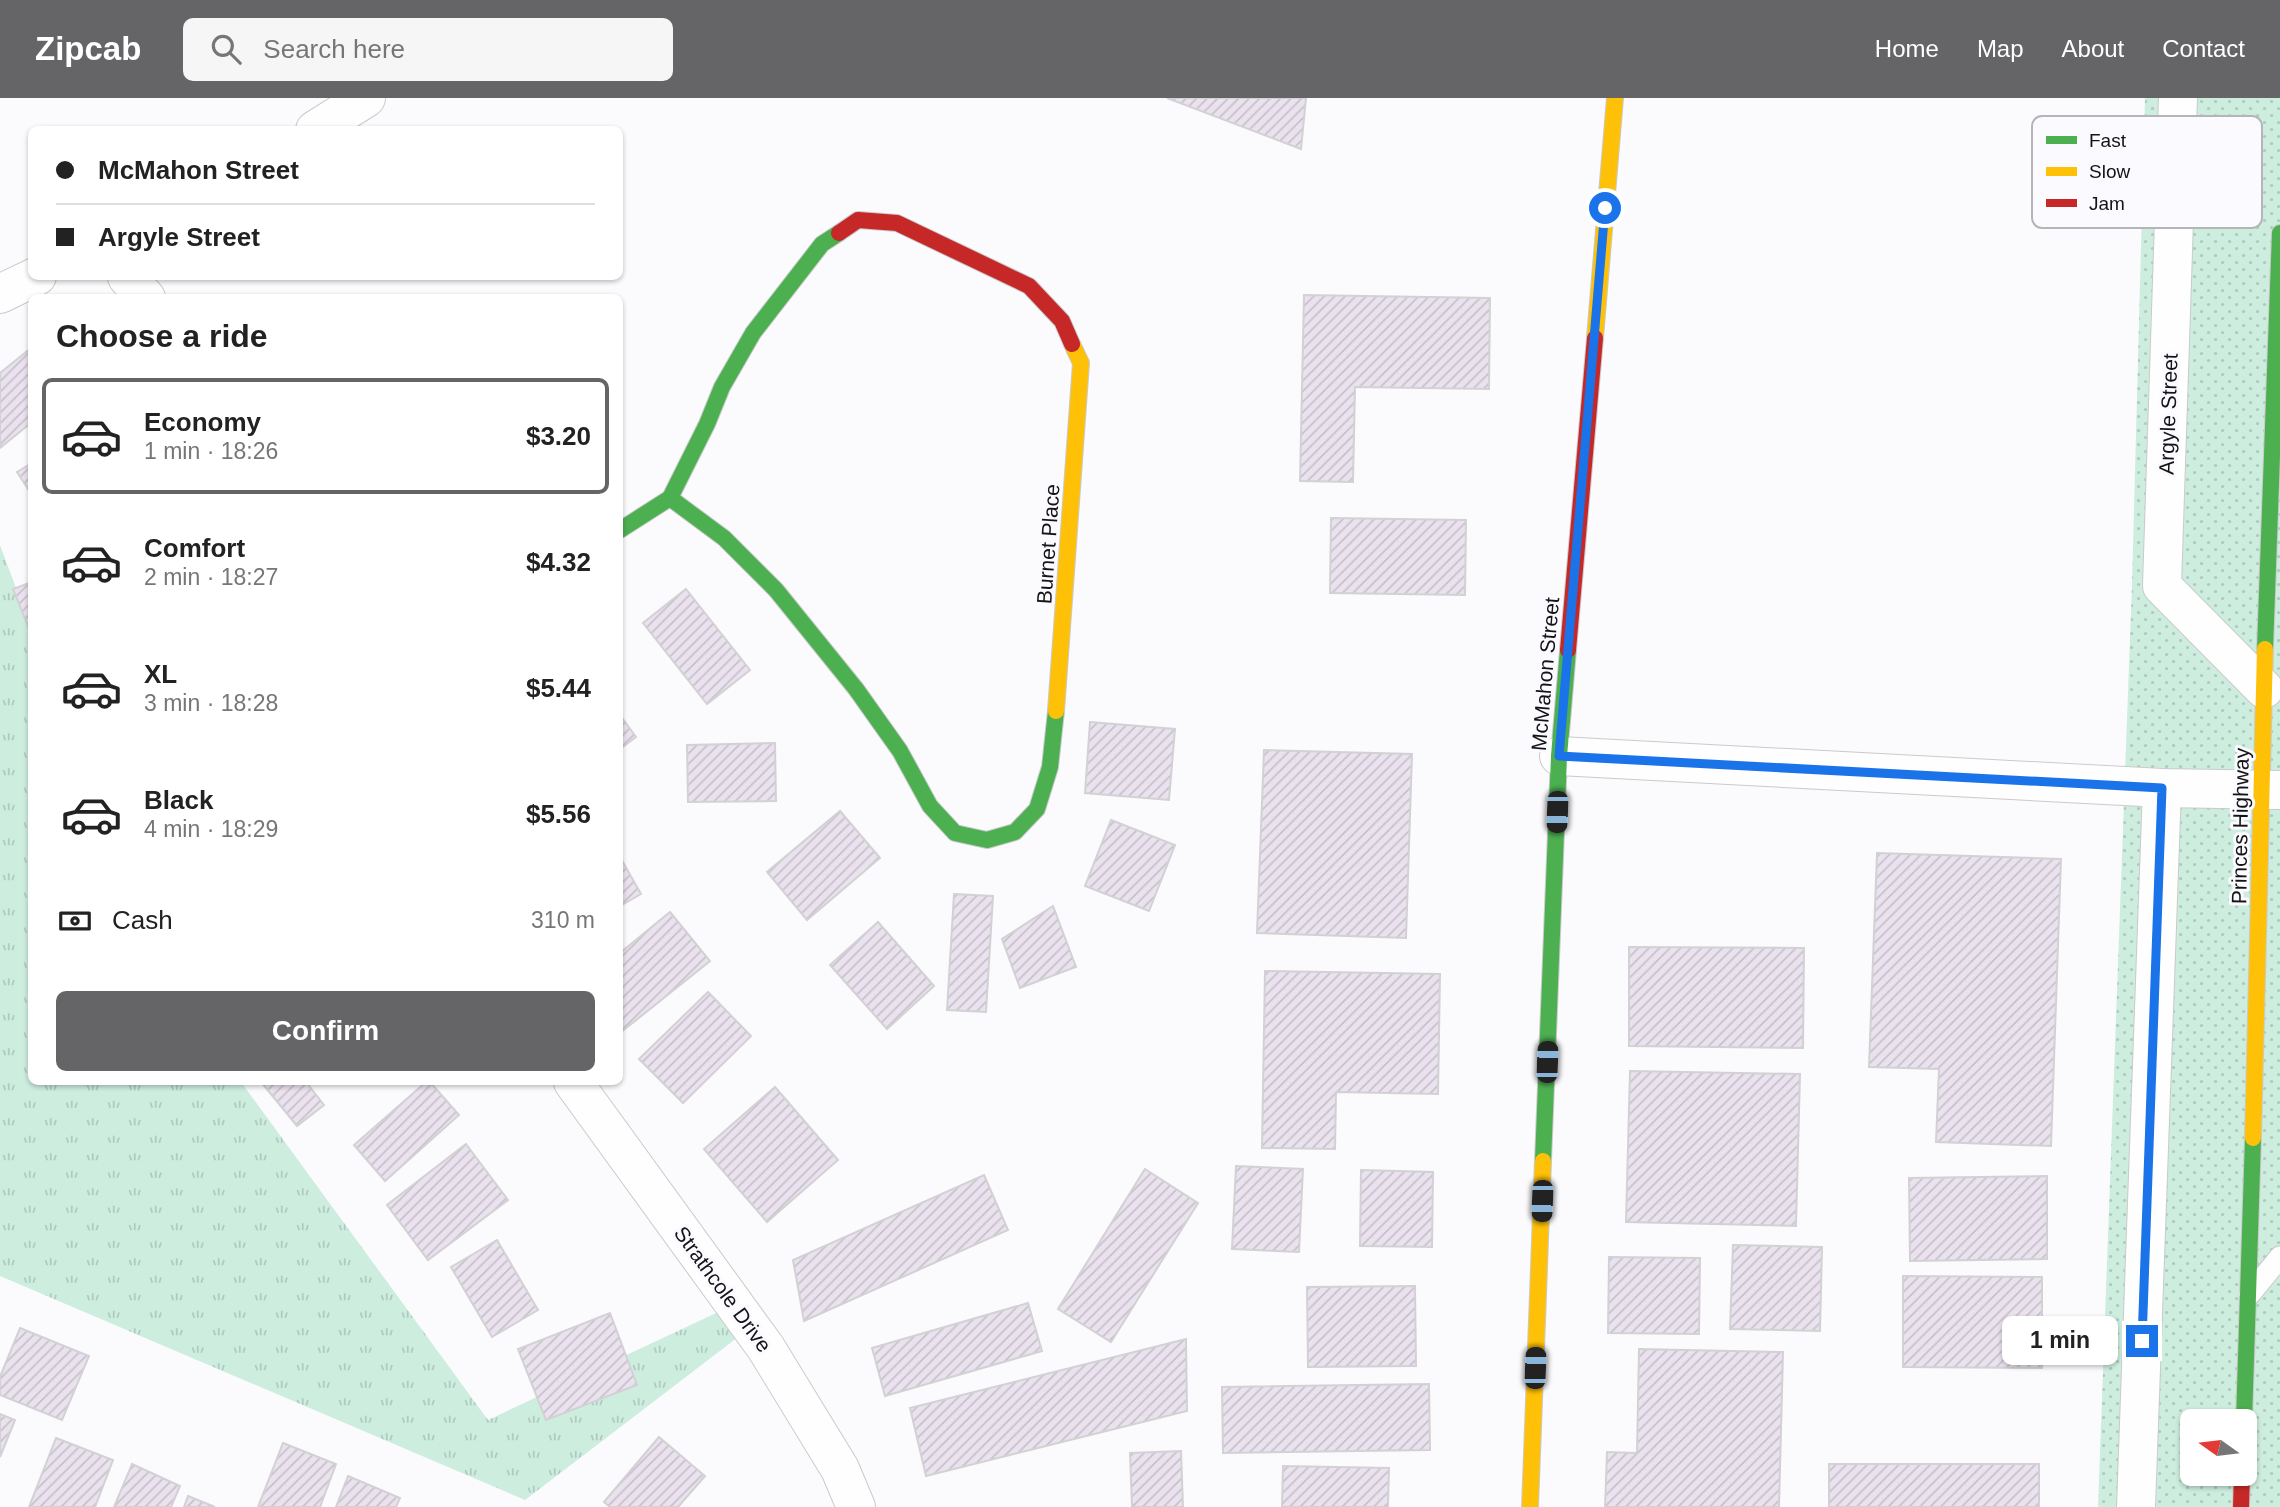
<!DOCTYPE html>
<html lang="en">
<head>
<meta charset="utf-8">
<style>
  body { margin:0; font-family:Helvetica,sans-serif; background:#f6f6f6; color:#222; height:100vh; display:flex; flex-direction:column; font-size:26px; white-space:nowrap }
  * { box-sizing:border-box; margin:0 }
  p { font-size:23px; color:#767676 }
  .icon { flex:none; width:38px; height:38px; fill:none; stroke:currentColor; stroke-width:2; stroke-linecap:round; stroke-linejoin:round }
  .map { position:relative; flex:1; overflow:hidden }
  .drawer { position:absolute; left:28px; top:196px; width:595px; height:791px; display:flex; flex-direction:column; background:#fff; border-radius:10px; box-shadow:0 2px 5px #0004 }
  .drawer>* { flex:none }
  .top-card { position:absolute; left:28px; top:28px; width:595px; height:154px; border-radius:10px; box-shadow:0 2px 5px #0004; display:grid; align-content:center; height:154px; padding:0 28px; background:#fff }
  .needle { width:46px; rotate:284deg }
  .controls { position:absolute; left:2180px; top:1311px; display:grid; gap:14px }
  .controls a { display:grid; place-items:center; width:77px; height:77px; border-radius:10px; background:#fff; box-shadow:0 2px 5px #0004; font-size:35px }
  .end { position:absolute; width:32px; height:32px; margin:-16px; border:9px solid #1a73e8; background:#fff; box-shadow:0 0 0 4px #fff }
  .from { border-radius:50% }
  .bubble { position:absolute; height:49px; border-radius:10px; background:#fff; box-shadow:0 2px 5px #0004; font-size:23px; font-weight:800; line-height:49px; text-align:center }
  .car { position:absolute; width:21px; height:42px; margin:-21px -10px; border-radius:9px; box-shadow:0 0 5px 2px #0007; background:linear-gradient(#222 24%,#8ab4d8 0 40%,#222 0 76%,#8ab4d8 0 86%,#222 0) }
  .top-card b { display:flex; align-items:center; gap:24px; height:66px; font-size:26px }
  .top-card b+b { border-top:2px solid #e0e0e0 }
  .top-card i { width:18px; height:18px; background:#222 }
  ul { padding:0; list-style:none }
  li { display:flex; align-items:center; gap:21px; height:116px; margin:0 14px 10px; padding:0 14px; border:4px solid transparent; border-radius:10px }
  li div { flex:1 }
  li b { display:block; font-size:26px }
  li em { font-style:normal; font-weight:800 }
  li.active { border-color:#656567 }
  li>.icon { width:63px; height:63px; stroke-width:1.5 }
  h2 { padding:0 28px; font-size:32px; line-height:84px }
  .pay { display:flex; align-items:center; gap:18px; height:77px; padding:0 28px; font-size:26px }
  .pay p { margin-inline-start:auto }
  .primary-button { display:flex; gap:14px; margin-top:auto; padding:14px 28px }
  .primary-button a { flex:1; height:80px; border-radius:10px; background:#656567; color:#fff; font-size:28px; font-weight:800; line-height:80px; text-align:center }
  header { display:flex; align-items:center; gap:42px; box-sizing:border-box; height:98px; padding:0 35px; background:#656567; color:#fff }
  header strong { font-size:33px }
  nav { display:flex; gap:38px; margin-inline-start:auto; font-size:24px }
  .search { width:490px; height:63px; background:#f6f6f6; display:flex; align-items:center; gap:18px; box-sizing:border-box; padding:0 24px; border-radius:10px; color:#767676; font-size:26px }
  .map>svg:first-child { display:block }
  .grass { fill:url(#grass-dots); fill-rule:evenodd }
  .park { fill:url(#park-tufts) }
  .building { fill:url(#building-hatch); stroke:#d2d1d4; stroke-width:2 }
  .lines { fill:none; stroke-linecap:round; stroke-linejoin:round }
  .lane-casing { stroke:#cacacc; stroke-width:23 }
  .street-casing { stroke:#cacacc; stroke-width:40 }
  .fast-casing { stroke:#cacacc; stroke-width:18 }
  .slow-casing { stroke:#cacacc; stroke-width:18 }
  .jam-casing { stroke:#cacacc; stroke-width:18 }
  .lane { stroke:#fefeff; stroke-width:21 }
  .street { stroke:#fefeff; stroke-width:38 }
  .fast { stroke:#4caf50; stroke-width:16 }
  .slow { stroke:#ffc107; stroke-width:16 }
  .jam { stroke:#c62828; stroke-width:16 }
  .route { stroke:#1a73e8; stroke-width:9 }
  .labels { text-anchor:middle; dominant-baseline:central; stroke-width:6; stroke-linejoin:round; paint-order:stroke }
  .street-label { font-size:21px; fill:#141416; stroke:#fafaff }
  .key { fill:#fafaff; stroke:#b5b5b9; stroke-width:2 }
  .key-label { font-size:19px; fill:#141416 }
</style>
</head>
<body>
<header>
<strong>Zipcab</strong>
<div class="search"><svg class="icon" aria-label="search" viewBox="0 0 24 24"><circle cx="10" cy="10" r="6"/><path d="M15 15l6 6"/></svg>Search here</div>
<nav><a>Home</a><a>Map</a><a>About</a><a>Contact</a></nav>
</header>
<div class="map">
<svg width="2280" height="1409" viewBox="0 0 2280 1409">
  <defs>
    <pattern id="grass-dots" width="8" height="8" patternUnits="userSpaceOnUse" patternTransform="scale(1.75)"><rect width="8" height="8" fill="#cdeddf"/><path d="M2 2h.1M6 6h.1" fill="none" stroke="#afcabf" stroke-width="1.8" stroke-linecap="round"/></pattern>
    <pattern id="park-tufts" width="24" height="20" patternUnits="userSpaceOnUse" patternTransform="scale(1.75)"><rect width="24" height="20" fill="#cdeddf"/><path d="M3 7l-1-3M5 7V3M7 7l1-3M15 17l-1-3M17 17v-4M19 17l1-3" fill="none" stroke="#afcabf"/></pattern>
    <pattern id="building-hatch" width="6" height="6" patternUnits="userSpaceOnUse" patternTransform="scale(1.75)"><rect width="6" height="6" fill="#eae2ee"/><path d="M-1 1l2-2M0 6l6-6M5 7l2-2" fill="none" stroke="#c8c1cb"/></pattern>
  </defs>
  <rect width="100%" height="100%" fill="#fbfbfe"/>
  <path class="grass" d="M2145,0H2280V1409H2098L2132,486ZM2193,1323H2245V1376H2193Z"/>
  <path class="park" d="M0,447L31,530L32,984H241L488,1322L729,1209L746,1233L525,1402L0,1178Z"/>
  <g class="building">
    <path d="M1167,0H1306L1301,51Z"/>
    <path d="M1304,197L1490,200L1489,291L1355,289L1353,384L1300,383Z"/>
    <path d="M32,249V324L0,350V275Z"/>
    <path d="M32,365V397L17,374Z"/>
    <path d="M1331,420L1466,422L1465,497L1330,495Z"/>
    <path d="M32,484V538L13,491Z"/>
    <path d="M686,491L750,572L707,606L643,525Z"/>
    <path d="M620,617L636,639L620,651Z"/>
    <path d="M1090,624L1175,631L1169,702L1085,695Z"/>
    <path d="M775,645L776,703L688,704L687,647Z"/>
    <path d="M1264,652L1412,656L1406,840L1257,835Z"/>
    <path d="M840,713L880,760L807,822L767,774Z"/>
    <path d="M1111,722L1175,747L1149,813L1085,788Z"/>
    <path d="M1877,755L2061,761L2051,1048L1936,1044L1939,971L1869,969Z"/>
    <path d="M620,759L641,796L620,808Z"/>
    <path d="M954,796L993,798L986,914L947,912Z"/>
    <path d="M1053,808L1076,869L1020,890L1002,841Z"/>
    <path d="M670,814L710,863L620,935V855Z"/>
    <path d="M878,824L934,888L887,931L830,867Z"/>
    <path d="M1629,849L1804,850L1803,950L1629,948Z"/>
    <path d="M1265,873L1440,876L1438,996L1336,994L1335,1051L1262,1050Z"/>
    <path d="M708,894L751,938L683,1005L639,961Z"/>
    <path d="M1630,973L1800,976L1796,1128L1626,1124Z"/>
    <path d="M261,984H306L324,1007L297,1028Z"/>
    <path d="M426,984H430L459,1017L385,1083L354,1047Z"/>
    <path d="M775,989L838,1062L767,1124L704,1051Z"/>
    <path d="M466,1046L508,1102L428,1162L387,1107Z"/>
    <path d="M1236,1068L1303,1071L1299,1154L1232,1151Z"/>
    <path d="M1145,1071L1198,1105L1111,1244L1058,1211Z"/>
    <path d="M1361,1072L1433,1074L1432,1149L1360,1148Z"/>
    <path d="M984,1077L1008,1132L804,1223L793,1162Z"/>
    <path d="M2047,1078V1161L1910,1163L1909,1080Z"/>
    <path d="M497,1142L538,1212L492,1239L451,1169Z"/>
    <path d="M1733,1147L1822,1149L1820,1233L1730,1231Z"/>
    <path d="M1609,1159L1700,1160L1699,1236L1608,1235Z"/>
    <path d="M1903,1178L2042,1179V1270L1903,1269Z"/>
    <path d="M1415,1188L1416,1268L1308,1269L1307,1189Z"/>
    <path d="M1028,1205L1042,1253L885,1298L872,1250Z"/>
    <path d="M610,1215L637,1287L546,1322L518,1251Z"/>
    <path d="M20,1230L89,1258L62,1322L0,1297V1279Z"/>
    <path d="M1186,1241L1187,1313L926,1378L910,1310Z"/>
    <path d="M1639,1251L1783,1254L1779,1409H1605L1607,1354L1637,1355Z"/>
    <path d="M1429,1286L1430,1352L1223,1355L1222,1289Z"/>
    <path d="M0,1316L15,1322L0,1359Z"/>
    <path d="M659,1339L705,1378L678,1409H610L604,1404Z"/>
    <path d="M56,1340L113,1362L95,1409H29Z"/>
    <path d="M283,1345L336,1366L320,1409H258Z"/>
    <path d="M1181,1353L1183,1409H1132L1130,1355Z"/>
    <path d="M132,1366L180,1388L171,1409H114Z"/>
    <rect x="1829" y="1366" width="210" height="43"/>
    <path d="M1283,1368L1389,1370L1388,1409H1282Z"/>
    <path d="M348,1378L400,1400L396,1409H336Z"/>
    <path d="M188,1398L215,1409H184Z"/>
  </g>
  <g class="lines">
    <defs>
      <path id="lane" d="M2250,1196L2280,1159"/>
      <g id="street">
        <path d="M2178,0L2162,488L2264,591"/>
        <path d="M315,32L366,0"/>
        <path d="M127,179L146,200"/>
        <path d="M0,196L37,178"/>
        <path d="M1559,658L2162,690L2280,692"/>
        <path d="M573,984L766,1250L840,1371L856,1409"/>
        <path d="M2136,1409L2162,690"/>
      </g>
      <g id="fast">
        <path d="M670,400L724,440L776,492L856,591L900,653L930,708L955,735L987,742L1015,734L1037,711L1050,669L1056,613"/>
        <path d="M620,432L670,400L707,326L722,289L753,235L822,146L839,135"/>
        <path d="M2265,551L2280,135"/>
        <path d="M1543,1063L1559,658L1568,552"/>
        <path d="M2244,1323L2253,1040"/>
      </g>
      <g id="slow">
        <path d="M1595,240L1615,0"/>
        <path d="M1056,613L1081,265L1072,246"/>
        <path d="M2253,1040L2265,551"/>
        <path d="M1530,1409L1543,1063"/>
      </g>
      <g id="jam">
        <path d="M839,135L858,122L897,125L1029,188L1062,223L1072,246"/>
        <path d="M1568,552L1595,240"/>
        <path d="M2241,1409L2242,1376"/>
      </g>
    </defs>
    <use href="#lane" class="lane-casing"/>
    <use href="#street" class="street-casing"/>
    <use href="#fast" class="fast-casing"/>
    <use href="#slow" class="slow-casing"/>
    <use href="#jam" class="jam-casing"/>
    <use href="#lane" class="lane"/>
    <use href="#street" class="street"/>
    <use href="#fast" class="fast"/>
    <use href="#slow" class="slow"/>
    <use href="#jam" class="jam"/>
  </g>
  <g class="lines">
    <path class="route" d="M1605,110L1559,658L2162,690L2142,1243"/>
  </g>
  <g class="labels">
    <g class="street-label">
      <text transform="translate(2168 316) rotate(-88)">Argyle Street</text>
      <text transform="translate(1048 446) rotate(-86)">Burnet Place</text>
      <text transform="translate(1545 576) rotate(-85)">McMahon Street</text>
      <text transform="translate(2240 728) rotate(-89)">Princes Highway</text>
      <text transform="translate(723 1191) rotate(54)">Strathcole Drive</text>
    </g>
  </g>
  <rect x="2032" y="18" width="230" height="112" rx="10" class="key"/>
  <rect x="2046" y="38" width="31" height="8" fill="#4caf50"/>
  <rect x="2046" y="69" width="31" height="9" fill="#ffc107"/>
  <rect x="2046" y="101" width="31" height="8" fill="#c62828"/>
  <g class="key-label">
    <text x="2089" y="49">Fast</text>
    <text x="2089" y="80">Slow</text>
    <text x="2089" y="112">Jam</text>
  </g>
</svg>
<div class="controls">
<a><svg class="needle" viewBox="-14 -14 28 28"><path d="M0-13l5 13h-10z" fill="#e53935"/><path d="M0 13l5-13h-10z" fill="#767676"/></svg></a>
</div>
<i class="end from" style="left:1605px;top:110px"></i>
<i class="end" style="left:2142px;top:1243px"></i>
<div class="bubble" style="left:2002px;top:1218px;width:116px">1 min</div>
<i class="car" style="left:1557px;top:714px;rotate:182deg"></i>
<i class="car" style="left:1547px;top:964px;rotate:2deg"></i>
<i class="car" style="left:1542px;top:1103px;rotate:182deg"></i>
<i class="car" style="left:1535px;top:1270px;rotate:2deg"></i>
<div class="top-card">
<b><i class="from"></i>McMahon Street</b>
<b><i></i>Argyle Street</b>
</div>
<section class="drawer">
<h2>Choose a ride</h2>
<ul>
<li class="active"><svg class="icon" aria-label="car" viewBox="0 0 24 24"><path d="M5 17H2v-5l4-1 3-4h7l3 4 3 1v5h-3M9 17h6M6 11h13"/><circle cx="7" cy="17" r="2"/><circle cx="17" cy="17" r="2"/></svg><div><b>Economy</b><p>1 min · 18:26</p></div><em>$3.20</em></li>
<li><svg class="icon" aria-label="car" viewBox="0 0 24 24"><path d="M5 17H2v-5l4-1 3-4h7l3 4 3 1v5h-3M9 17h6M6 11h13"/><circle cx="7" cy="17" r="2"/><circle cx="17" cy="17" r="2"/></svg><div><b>Comfort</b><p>2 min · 18:27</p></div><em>$4.32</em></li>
<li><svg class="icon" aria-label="car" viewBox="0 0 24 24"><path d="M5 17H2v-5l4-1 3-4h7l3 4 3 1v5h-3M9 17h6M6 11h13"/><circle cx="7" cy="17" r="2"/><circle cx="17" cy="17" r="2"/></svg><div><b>XL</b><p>3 min · 18:28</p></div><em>$5.44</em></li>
<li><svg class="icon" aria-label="car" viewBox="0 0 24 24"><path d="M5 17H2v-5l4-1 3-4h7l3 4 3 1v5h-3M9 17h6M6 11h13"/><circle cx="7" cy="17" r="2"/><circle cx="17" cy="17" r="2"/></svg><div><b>Black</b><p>4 min · 18:29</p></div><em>$5.56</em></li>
</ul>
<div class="pay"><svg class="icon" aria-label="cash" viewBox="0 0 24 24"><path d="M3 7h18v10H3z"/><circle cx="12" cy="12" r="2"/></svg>Cash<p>310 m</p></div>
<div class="primary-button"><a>Confirm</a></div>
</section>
</div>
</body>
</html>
